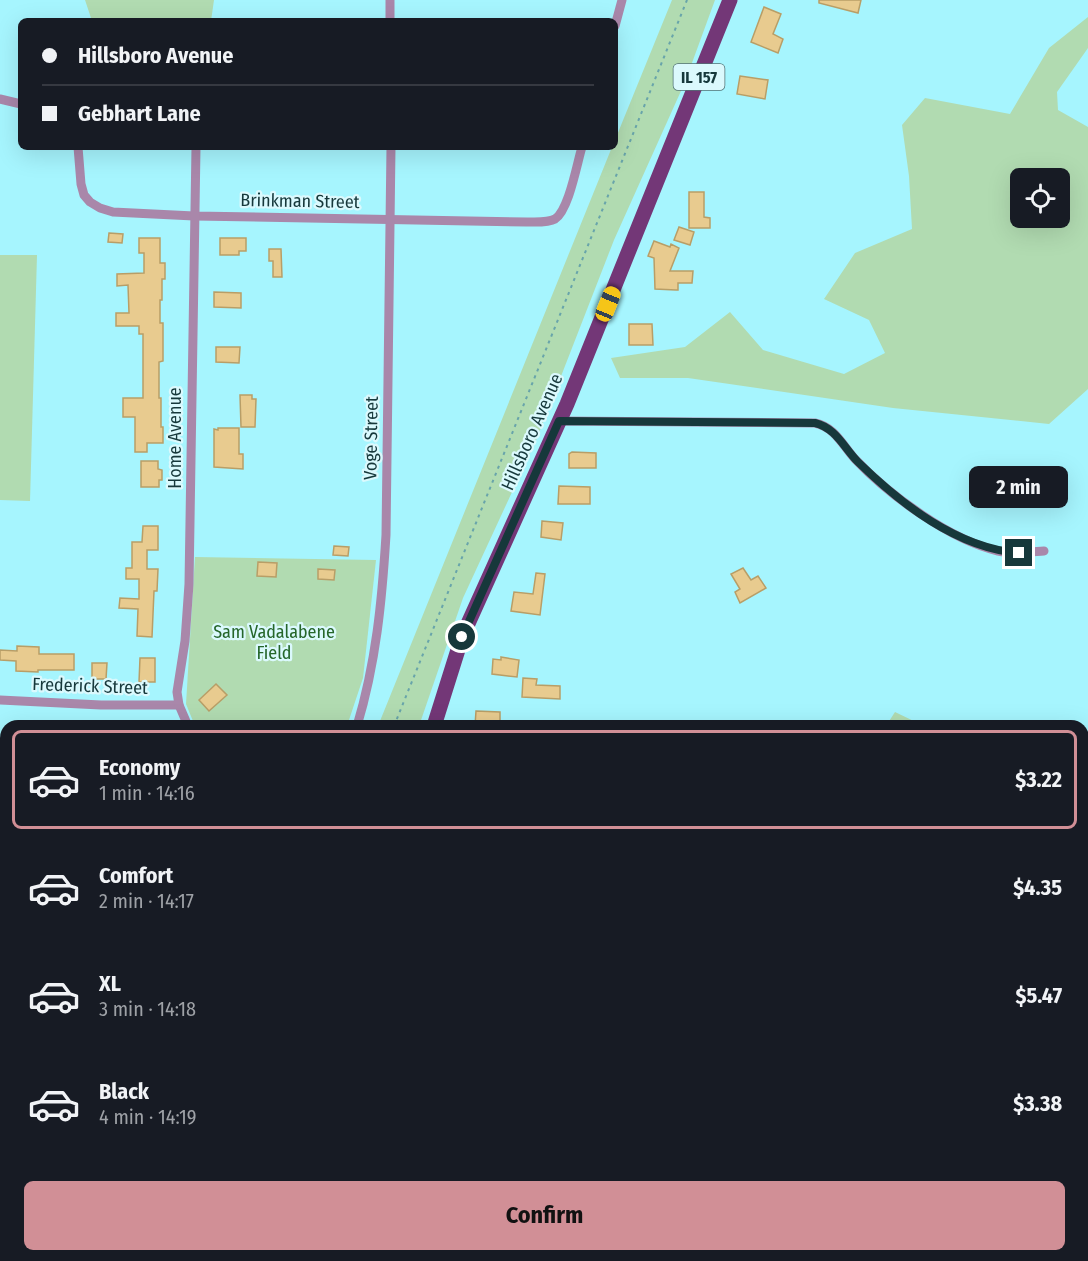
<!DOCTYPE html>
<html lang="en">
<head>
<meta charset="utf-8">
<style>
  body { margin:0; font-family:"Fira Sans Condensed",sans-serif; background:#242831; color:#f1f3f6; height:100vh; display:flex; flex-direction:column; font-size:22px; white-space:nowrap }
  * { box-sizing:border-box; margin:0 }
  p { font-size:20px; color:#9ea1a6 }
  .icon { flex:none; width:33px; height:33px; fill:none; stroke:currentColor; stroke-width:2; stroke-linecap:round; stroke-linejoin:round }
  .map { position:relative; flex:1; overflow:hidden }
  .panel { position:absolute; left:0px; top:720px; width:1089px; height:542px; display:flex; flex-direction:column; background:#171b24; border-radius:18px 18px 0 0; box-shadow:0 6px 24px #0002 }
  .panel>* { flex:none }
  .top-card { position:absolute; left:18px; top:18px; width:600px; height:132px; border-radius:9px; box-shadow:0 6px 24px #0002; display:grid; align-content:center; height:132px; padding:0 24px; background:#171b24 }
  .controls { position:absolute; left:1010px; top:168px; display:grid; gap:12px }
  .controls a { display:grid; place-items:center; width:60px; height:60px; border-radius:9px; background:#171b24; box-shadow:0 6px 24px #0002; font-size:30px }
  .end { position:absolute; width:27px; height:27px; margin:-14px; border:8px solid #16383b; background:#fff; box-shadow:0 0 0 3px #fff }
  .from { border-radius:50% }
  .bubble { position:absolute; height:42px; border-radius:9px; background:#171b24; box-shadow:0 6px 24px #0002; font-size:20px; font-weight:700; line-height:42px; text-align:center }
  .car { position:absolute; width:18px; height:36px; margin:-18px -9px; border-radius:8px; box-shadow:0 0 4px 2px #0007; background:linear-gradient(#f5c518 24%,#345 0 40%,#f5c518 0 76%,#345 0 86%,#f5c518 0) }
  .top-card b { display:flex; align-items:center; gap:21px; height:57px; font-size:22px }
  .top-card b+b { border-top:2px solid #363941 }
  .top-card i { width:15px; height:15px; background:#f1f3f6 }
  ul { padding:10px 0 0; list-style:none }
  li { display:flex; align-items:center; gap:18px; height:99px; margin:0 12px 9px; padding:0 12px; border:3px solid transparent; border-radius:9px }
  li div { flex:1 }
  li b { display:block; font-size:22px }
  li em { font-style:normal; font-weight:700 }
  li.active { border-color:#d18f96 }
  li>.icon { width:54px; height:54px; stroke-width:1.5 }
  .action { display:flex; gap:12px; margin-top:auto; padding:12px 24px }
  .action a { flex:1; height:69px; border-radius:9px; background:#d18f96; color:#111; font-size:24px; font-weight:700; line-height:69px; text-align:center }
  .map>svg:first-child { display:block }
  .green { fill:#b1dbb1; fill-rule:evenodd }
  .building { fill:#e8cb8f; stroke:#b89e67; stroke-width:1.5 }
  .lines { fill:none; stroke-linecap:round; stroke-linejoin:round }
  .path { stroke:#68a4aa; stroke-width:2; stroke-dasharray:3 4.5; stroke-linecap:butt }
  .service { stroke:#a987aa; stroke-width:4.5 }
  .minor { stroke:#a987aa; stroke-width:9 }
  .primary { stroke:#733777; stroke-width:15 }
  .route { stroke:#16383b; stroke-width:8 }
  .labels { text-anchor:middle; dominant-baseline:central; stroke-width:4.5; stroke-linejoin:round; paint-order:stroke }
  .shield { fill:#dbf9fd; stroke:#517275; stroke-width:1.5 }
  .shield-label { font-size:16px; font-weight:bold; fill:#16383b }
  .street-label { font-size:18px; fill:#16383b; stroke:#dbf9fd }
  .park-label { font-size:18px; fill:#25662a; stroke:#dbf9fd }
</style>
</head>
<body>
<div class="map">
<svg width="1088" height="1261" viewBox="0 0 1088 1261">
  <rect width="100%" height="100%" fill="#a6f5fe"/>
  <g class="green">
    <path d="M85,0H214L211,21H92Z"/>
    <path d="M672,0H715L685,82L614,240L537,438L463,598L419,726H378L612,147H615V140Z"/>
    <path d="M1088,17V48L1057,92L1058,110L1088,127V389L1049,424L893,408L688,378H620L611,358L685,347L730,312L763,350L844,374L885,353L869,320L824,299L855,253L912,229L909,176L902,125L925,98L1010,114L1049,48ZM1020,178H1059V218H1020Z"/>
    <path d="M0,255H37L30,501L0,500Z"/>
    <path d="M195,557L376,560L363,678L347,726H195L186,704Z"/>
    <path d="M895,712L924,726H886Z"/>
    <path d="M1083,757L1088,758V1109L1083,1110Z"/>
    <path d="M164,1256H195L193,1261H162Z"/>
    <path d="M873,1256H954V1261H868Z"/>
  </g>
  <g class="building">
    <path d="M819,0H861L858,13L819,3Z"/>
    <path d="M764,7L781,14L773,34L783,39L778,53L751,42Z"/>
    <path d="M740,76L768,80L765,99L737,94Z"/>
    <path d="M689,192H704V217L710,218V228H689Z"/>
    <path d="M679,227L694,232L690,245L674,240Z"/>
    <path d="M109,233L123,234L122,243L108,242Z"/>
    <path d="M139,238H160V263H165V279H162V300H160V323H163V361L159,362V398H161V427H163V443H147V452H135V417H123V398H143V334H139V326H116V313H129L128,285L117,286V274L144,273V253H139Z"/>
    <path d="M220,238H246V251H239V255H220Z"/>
    <path d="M654,241L670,247L671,244L679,248L670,271H693L692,283H678V290H676L655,289L654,258L648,256Z"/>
    <path d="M269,249H281L282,277H273V261H269Z"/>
    <path d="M214,292L241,293V308L214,307Z"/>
    <path d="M629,324H652L653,345H629Z"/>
    <path d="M216,347H240L239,363L216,362Z"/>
    <path d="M240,395H252V399H256L255,427H241Z"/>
    <path d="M218,428H239V454H243V469L214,467V429L218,430Z"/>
    <path d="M572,452L596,453V468H569V454Z"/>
    <path d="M141,461H158V469L162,470V480H159V487H141Z"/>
    <path d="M559,486L590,487V504H558Z"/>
    <path d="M542,521L563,523L561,540L541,537Z"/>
    <path d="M143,526H158V550H147V569H158L157,591H154L152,637L137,636L138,609L119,608L120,598L139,599V579H126V568H132V542H142Z"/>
    <path d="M334,546L349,547L348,556L333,555Z"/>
    <path d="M258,562L277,563L276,577L257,576Z"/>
    <path d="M743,568L751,580L758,576L766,588L740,603L735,592L740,589L731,574Z"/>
    <path d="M318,569L335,570L334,580L318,579Z"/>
    <path d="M536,573L545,574L540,615L511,611L514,592L533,594Z"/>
    <path d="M17,646L39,647V654H74V670H38V672L16,671V661L0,660V650L17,651Z"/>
    <path d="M501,657L519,660L517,677L492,674L493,659L501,660Z"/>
    <path d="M140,658H155V682H139Z"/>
    <path d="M92,663H107L106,679H92Z"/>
    <path d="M523,678L537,679L536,685L560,686V699L522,697Z"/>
    <path d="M216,684L227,695L209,711L199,700Z"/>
    <path d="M476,711L500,712V726H475Z"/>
  </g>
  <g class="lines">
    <g class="path">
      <path d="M394,726L687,0"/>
      <path d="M178,1261L180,1256"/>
    </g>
    <path class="service" d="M152,1261L153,1256"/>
    <g class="minor">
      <path d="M390,0V21"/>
      <path d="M615,26L622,0"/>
      <path d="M0,99L21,104"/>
      <path d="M78,147L81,184L84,195L90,202L100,208L113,212L194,216L527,222C535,222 548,223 555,219C569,210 577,163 582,147"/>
      <path d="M559,421L815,423C835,427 843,446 855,459C889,495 950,540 998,551C1013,554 1029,552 1044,551"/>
      <path d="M0,700L101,705H179"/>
      <path d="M188,726L179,705L177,692L185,641L189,584L196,147"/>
      <path d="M357,726C376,663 382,601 386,535L391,147"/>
      <path d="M0,1227L6,1225"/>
      <path d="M967,1256V1261"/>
      <path d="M77,1261V1256"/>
    </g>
    <g class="primary">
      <path d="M434,726L462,637L567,404L730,0"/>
      <path d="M267,1261L269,1256"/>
    </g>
  </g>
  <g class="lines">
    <path class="route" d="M462,637L559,421L815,423C836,428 844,448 858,462C901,504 957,548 1019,553"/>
  </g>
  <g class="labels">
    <rect class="shield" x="673.5" y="64" width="51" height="26" rx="4.5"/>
    <g class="shield-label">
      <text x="699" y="77">IL 157</text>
    </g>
    <g class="street-label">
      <text transform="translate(300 201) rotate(1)">Brinkman Street</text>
      <text transform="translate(532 432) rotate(-66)">Hillsboro Avenue</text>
      <text transform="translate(175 438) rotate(-90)">Home Avenue</text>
      <text transform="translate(371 438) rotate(-89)">Voge Street</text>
      <text transform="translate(90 686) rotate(2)">Frederick Street</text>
    </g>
    <g class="park-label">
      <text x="274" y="632">Sam Vadalabene<tspan x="274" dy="21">Field</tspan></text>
    </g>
  </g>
</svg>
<div class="controls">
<a><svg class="icon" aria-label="locate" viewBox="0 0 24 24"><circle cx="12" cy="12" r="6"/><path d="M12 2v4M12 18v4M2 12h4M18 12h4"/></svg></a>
</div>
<i class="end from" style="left:462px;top:637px"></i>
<i class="end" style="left:1019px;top:553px"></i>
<div class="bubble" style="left:969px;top:466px;width:99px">2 min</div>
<i class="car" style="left:608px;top:304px;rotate:22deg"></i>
<div class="top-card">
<b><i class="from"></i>Hillsboro Avenue</b>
<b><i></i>Gebhart Lane</b>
</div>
<section class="panel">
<ul>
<li class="active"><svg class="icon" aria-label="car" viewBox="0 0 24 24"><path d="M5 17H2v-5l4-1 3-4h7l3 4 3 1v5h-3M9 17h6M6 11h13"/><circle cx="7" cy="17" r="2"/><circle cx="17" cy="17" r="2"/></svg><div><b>Economy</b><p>1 min · 14:16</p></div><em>$3.22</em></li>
<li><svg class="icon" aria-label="car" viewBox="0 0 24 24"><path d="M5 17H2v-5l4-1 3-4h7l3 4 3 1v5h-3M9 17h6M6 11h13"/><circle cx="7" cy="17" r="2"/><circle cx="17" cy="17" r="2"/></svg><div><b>Comfort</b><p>2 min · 14:17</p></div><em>$4.35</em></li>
<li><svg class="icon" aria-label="car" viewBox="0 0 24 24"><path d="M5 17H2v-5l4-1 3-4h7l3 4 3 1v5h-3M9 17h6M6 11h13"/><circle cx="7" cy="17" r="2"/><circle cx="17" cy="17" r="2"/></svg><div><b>XL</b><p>3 min · 14:18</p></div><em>$5.47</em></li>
<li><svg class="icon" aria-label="car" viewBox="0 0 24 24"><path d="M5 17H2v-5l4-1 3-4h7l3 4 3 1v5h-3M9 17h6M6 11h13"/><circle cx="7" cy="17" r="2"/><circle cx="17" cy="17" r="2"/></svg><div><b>Black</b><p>4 min · 14:19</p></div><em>$3.38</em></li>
</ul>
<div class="action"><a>Confirm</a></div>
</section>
</div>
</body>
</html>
